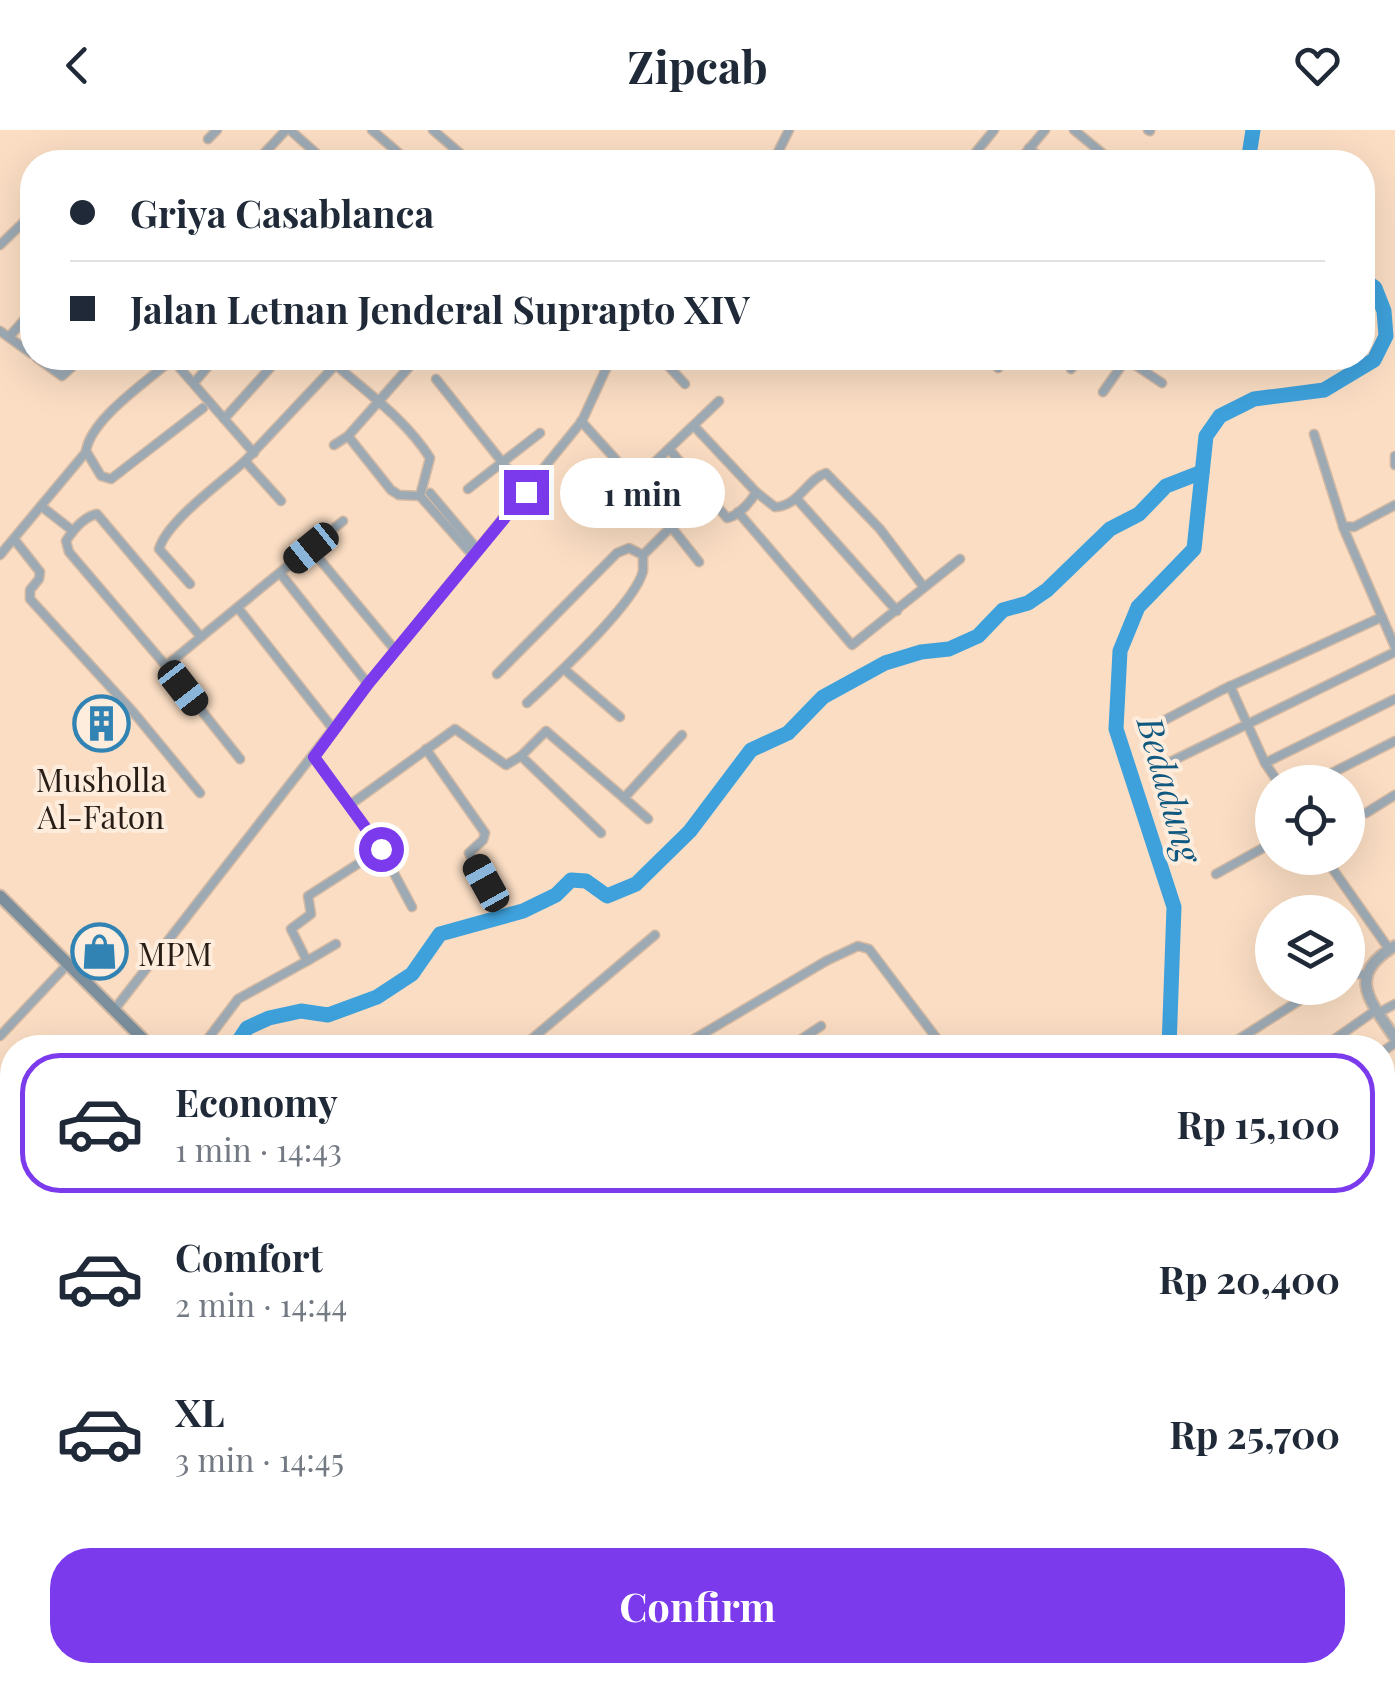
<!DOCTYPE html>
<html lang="en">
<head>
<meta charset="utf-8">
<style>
  body { margin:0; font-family:"Playfair Display",serif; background:#f2f2f3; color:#1f2937; height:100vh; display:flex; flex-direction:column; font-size:38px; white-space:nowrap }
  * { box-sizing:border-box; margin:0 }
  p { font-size:32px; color:#747a83 }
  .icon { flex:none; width:55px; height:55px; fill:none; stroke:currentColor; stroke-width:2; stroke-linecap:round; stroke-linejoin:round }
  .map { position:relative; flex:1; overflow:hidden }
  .side { position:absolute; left:0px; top:905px; width:1395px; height:648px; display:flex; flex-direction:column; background:#fff; border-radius:40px 40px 0 0; box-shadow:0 10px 40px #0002 }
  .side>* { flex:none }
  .guide { position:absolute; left:20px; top:20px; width:1355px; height:220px; border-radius:40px; box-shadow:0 10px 40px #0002; display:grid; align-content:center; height:220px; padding:0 50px; background:#fff }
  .fabs { position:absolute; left:1255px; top:635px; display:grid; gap:20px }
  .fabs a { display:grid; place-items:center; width:110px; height:110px; border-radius:50%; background:#fff; box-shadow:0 10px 40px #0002; font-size:50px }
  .end { position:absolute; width:45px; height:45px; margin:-22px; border:12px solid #7c3aed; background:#fff; box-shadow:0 0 0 5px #fff }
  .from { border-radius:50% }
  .bubble { position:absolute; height:70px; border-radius:35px; background:#fff; box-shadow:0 10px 40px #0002; font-size:32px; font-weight:700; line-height:70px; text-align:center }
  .car { position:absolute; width:30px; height:60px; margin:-30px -15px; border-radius:12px; box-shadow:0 0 8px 2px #0007; background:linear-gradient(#222 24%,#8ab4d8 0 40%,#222 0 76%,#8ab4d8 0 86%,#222 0) }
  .guide b { display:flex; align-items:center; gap:35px; height:95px; font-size:38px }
  .guide b+b { border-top:2px solid #e0e1e3 }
  .guide i { width:25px; height:25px; background:#1f2937 }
  ul { padding:18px 0 0; list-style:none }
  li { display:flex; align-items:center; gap:30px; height:140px; margin:0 20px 15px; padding:0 30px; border:5px solid transparent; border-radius:40px }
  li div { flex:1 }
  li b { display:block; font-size:38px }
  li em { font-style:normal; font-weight:700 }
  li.on { border-color:#7c3aed }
  li>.icon { width:90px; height:90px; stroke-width:1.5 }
  .cta { display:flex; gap:20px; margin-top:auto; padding:20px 50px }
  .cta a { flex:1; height:115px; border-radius:40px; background:#7c3aed; color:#fff; font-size:40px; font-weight:700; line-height:115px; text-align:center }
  header { display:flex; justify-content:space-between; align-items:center; height:130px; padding:0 50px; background:#fff; font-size:45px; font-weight:700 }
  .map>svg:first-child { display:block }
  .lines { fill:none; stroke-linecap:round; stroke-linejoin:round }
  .river { stroke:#3ea1db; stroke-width:15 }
  .minor-casing { stroke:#d4baa4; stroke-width:11 }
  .tertiary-casing { stroke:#d4baa4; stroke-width:14 }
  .secondary-casing { stroke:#d4baa4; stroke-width:15 }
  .minor { stroke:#9daab4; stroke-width:8 }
  .tertiary { stroke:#9daab4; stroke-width:10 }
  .secondary { stroke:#7b8f9d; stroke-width:11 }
  .route { stroke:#7c3aed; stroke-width:12 }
  .labels { text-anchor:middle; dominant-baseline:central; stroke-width:8; stroke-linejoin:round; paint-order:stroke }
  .poi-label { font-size:32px; fill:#271d14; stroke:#feecdd }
  .water-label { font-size:35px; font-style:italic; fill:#0f5981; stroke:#feecdd }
</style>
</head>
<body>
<header><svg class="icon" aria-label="back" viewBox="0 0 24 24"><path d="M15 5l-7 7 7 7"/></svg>Zipcab<svg class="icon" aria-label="heart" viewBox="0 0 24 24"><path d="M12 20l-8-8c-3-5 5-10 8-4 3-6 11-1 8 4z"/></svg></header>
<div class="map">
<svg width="1395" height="1551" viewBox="0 0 1395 1551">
  <rect width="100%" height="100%" fill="#faddc3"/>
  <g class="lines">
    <g class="river">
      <path d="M1248,32L1253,0"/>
      <path d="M234,918L247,898L269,888L301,881L328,885L377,867L412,844L440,804L523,781L556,765L571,750L586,751L607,766L636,754L690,701L751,620L788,603L823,567L885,533L921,522L949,519L978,506L1003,480L1028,473L1047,460L1110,399L1139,384L1166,356L1202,342"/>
      <path d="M1169,918L1174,777L1116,599L1120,521L1138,477L1194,419L1206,306L1220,286L1254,269L1324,260L1374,230L1386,206L1384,181L1375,158L1362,148"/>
      <path d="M0,1046L12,1045"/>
      <path d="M1076,1551L1079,1540"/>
    </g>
    <defs>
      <g id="minor">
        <path d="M290,0L326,32"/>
        <path d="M372,0L409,32"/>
        <path d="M433,0L470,32"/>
        <path d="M1074,0L1113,32"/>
        <path d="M1148,0L1150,1"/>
        <path d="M208,9L217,0"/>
        <path d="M1029,18L1045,32"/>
        <path d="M87,32L89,30L92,32"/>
        <path d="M256,32L286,0"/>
        <path d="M773,32L789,0"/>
        <path d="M968,32L994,0"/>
        <path d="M1018,32L1045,0"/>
        <path d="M0,115L32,84"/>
        <path d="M0,201L32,224"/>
        <path d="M9,207L32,181"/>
        <path d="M37,228L62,246L82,228"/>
        <path d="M171,228L254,323"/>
        <path d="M328,228C363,260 404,287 430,328L420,366L468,420"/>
        <path d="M661,228L685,254"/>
        <path d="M1183,228L1190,234L1196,228"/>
        <path d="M1126,229L1162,253"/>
        <path d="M164,236C141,256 91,290 86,321L101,346L111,349L203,278"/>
        <path d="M998,238L1006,228"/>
        <path d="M1071,239L1080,228"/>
        <path d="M436,249L526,362"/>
        <path d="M194,253L215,228"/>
        <path d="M1103,262L1127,228"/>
        <path d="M224,289L279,228"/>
        <path d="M581,291L635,351L699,432"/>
        <path d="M1314,304L1343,396L1354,397L1395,375"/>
        <path d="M348,306L391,360L399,365L420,366"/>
        <path d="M334,315L348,306L417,228"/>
        <path d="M670,320L727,388C738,386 751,372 756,362L694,296"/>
        <path d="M1395,326V335"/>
        <path d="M245,331L342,228"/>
        <path d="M635,351L719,271"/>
        <path d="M468,359L540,303"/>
        <path d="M756,362L775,377C799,376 807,349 826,343L880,399L923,456"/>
        <path d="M430,363L478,420"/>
        <path d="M796,368L897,481"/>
        <path d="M41,376L73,401"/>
        <path d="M738,382L852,515L960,429"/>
        <path d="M97,384L201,507L166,536L69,422L66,411C73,400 83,387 97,384Z"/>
        <path d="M1343,397L1395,517"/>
        <path d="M14,409L40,442L39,449L30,460V469L134,583L200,663"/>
        <path d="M311,419L395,520"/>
        <path d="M0,425L86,322"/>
        <path d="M280,443L368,554"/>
        <path d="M190,454L159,419C167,391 222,352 245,331L281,371"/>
        <path d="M238,478L334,600"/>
        <path d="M201,507L343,391"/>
        <path d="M166,536L240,629"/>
        <path d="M564,539L620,587"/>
        <path d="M497,544L617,423L629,418L643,425"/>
        <path d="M1230,556L1265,633L1278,652"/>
        <path d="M527,573C554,548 635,474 643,441C643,440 643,426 643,425L670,398"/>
        <path d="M1161,592L1222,560L1382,487"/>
        <path d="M426,619L485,703L483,710L469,723L486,753"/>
        <path d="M521,626L601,703"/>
        <path d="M314,627L381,719L412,777"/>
        <path d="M1168,633L1395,522"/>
        <path d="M1265,633L1395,569"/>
        <path d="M1314,652L1395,611"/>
        <path d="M624,668L648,689"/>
        <path d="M351,674L455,599L506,635L521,626L546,601L624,668L682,605"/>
        <path d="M1366,683L1395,665"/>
        <path d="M1325,728L1389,819"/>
        <path d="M1216,744L1272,713"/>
        <path d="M307,831L336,814"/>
        <path d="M1348,843L1366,845"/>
        <path d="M114,880L368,554L582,291L611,228"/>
        <path d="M1378,883L1395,874"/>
        <path d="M0,906L67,835"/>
        <path d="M201,918L238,869L307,831L291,799L311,784L308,766L381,719"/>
        <path d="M521,918L655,805"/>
        <path d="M679,918L826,831L858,816L869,819L944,918"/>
        <path d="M788,918L821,896"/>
        <path d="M1225,918L1319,858"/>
        <path d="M1322,918L1376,880"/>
        <path d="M1382,922L1395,913"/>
        <path d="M1382,959L1395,951"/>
        <path d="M1382,1100L1395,1092"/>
        <path d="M1382,1105L1395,1124"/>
        <path d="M1382,1152L1395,1145"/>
        <path d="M1382,1181L1395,1197"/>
        <path d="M0,1193L12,1201"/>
        <path d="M0,1299L12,1310"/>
        <path d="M0,1363L12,1353"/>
        <path d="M12,1418L0,1429L12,1443"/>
        <path d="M1382,1447L1395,1461"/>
        <path d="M0,1489L12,1504"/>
        <path d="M1382,1531L1395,1517"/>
        <path d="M42,1540L51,1551"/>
        <path d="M98,1540L107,1551"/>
        <path d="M217,1540L225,1551"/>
        <path d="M275,1540L280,1551"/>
        <path d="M470,1540L478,1551"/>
        <path d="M539,1540L547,1551"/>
        <path d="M902,1540L907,1551"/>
        <path d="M1190,1540L1202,1551"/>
        <path d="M4,1551L16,1540"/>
        <path d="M62,1551L76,1540"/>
        <path d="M116,1551L128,1540"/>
        <path d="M192,1551L205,1540"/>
        <path d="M437,1551L452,1540"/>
        <path d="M654,1551L669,1540"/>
        <path d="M874,1551L887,1540"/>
        <path d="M1294,1551L1304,1540"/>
        <path d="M1365,1551L1375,1540"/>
      </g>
      <g id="tertiary">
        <path d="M1395,816C1345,845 1370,871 1395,908"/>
        <path d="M1382,1020L1395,1013"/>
        <path d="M1382,1320L1389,1333L1382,1354"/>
        <path d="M1240,1540L1255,1551"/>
      </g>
      <g id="secondary">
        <path d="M0,766L152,918"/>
        <path d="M771,1540L779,1551"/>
      </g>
    </defs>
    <use href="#minor" class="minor-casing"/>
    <use href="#tertiary" class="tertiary-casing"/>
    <use href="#secondary" class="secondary-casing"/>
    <use href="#minor" class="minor"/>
    <use href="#tertiary" class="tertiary"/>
    <use href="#secondary" class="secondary"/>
  </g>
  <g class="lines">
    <path class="route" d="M381,719L314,627L368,554L526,362"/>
  </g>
  <defs>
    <symbol id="building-ring" viewBox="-11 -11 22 22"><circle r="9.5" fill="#feecdd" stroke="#3083b3" stroke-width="1.5"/><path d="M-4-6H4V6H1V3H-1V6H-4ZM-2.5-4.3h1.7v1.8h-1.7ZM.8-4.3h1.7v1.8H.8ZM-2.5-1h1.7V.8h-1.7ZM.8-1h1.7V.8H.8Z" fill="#3083b3"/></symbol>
    <symbol id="shop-ring" viewBox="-11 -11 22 22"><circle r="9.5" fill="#feecdd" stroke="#3083b3" stroke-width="1.5"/><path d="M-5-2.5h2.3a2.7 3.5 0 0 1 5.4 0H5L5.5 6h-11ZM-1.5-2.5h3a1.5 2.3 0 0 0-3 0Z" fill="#3083b3"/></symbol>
  </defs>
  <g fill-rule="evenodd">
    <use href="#building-ring" x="70" y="562" width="63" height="63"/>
    <use href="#shop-ring" x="68" y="790" width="63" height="63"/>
  </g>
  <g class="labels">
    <g class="poi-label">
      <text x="101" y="648">Musholla<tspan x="101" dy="37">Al-Faton</tspan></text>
      <text x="138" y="822" text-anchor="start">MPM</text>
    </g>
    <g class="water-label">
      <text transform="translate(1171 659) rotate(74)">Bedadung</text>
    </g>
  </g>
</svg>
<div class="fabs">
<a><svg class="icon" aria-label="locate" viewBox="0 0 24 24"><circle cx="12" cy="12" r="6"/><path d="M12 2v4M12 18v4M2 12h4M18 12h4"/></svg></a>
<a><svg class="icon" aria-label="layers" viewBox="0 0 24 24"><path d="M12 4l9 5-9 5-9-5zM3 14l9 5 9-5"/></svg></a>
</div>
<i class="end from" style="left:381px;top:719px"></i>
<i class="end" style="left:526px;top:362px"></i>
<div class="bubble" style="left:560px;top:328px;width:165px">1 min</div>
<i class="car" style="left:311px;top:418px;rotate:231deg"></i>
<i class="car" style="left:183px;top:558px;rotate:142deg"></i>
<i class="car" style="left:486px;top:753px;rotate:331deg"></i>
<div class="guide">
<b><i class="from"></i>Griya Casablanca</b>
<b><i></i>Jalan Letnan Jenderal Suprapto XIV</b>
</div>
<section class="side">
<ul>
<li class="on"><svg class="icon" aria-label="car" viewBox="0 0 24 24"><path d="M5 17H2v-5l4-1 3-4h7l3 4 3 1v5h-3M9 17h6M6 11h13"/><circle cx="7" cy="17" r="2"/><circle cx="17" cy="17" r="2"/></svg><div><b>Economy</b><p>1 min · 14:43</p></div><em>Rp 15,100</em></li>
<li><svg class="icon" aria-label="car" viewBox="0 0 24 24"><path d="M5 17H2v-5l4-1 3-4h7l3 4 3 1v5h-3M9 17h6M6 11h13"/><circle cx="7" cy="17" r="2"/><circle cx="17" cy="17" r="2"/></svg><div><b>Comfort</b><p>2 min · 14:44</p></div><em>Rp 20,400</em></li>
<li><svg class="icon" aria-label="car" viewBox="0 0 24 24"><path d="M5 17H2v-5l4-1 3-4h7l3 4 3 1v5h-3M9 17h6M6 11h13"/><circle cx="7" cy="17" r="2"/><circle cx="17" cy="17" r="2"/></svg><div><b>XL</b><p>3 min · 14:45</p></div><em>Rp 25,700</em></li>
</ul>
<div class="cta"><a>Confirm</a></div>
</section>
</div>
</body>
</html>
